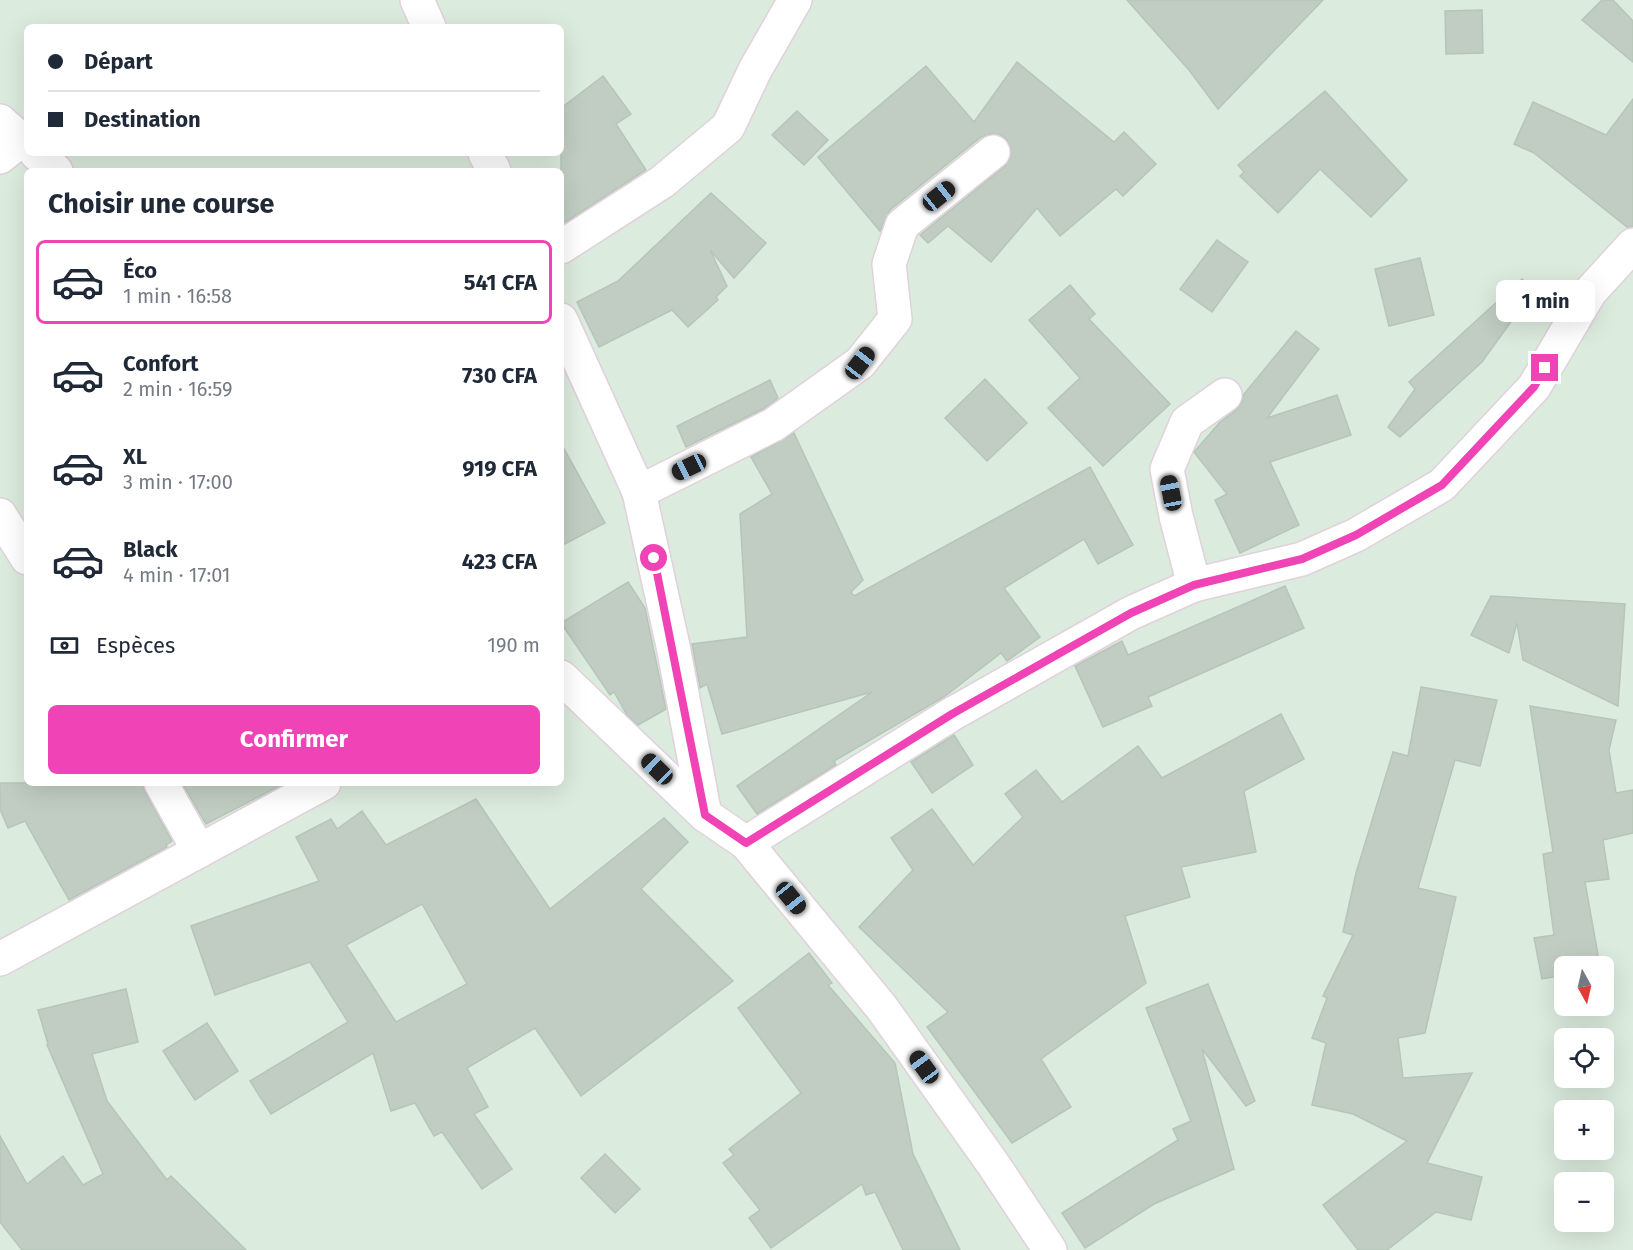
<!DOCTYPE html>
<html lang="fr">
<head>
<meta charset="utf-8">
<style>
  body { margin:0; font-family:"Fira Sans",sans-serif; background:#f6f6f7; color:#1f2937; height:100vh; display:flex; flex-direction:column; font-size:22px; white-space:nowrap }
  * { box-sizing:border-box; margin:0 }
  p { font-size:20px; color:#747a83 }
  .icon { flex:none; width:33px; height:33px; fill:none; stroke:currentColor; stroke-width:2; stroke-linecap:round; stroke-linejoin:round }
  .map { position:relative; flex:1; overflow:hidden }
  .details { position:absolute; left:24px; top:168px; width:540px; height:618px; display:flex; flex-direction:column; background:#fff; border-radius:9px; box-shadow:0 6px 24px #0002 }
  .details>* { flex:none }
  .guide { position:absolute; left:24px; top:24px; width:540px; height:132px; border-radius:9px; box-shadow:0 6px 24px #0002; display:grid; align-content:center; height:132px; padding:0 24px; background:#fff }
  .needle { width:39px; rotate:172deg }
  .fabs { position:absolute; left:1554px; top:956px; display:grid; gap:12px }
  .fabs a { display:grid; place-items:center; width:60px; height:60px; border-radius:9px; background:#fff; box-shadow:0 6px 24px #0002; font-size:30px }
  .end { position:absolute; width:27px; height:27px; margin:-14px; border:8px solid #f043b5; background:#fff; box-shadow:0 0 0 3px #fff }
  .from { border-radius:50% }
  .bubble { position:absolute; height:42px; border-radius:9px; background:#fff; box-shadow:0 6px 24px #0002; font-size:20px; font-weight:700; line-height:42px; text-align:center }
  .car { position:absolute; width:18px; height:36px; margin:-18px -9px; border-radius:8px; box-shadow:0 0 4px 2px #0007; background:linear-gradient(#222 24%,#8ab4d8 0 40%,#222 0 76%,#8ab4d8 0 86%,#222 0) }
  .guide b { display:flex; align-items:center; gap:21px; height:57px; font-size:22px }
  .guide b+b { border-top:2px solid #e0e1e3 }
  .guide i { width:15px; height:15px; background:#1f2937 }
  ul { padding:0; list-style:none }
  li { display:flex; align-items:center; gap:18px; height:84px; margin:0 12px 9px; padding:0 12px; border:3px solid transparent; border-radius:9px }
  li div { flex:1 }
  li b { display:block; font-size:22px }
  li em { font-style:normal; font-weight:700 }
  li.current { border-color:#f043b5 }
  li>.icon { width:54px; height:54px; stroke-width:1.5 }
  h2 { padding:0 24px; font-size:27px; line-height:72px }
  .pay { display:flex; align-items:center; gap:15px; height:66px; padding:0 24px; font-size:22px }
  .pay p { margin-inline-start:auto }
  .primary-button { display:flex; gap:12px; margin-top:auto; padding:12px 24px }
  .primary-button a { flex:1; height:69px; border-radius:9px; background:#f043b5; color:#fff; font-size:24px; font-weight:700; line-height:69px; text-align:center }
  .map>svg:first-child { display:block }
  .building { fill:#c1cdc2; stroke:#b5c6b8; stroke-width:1.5; fill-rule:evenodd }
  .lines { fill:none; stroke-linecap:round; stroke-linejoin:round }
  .minor-casing { stroke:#e1d1dc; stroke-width:36 }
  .minor { stroke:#fff; stroke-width:33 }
  .route { stroke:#f043b5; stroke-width:8 }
</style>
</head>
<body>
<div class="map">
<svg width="1633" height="1250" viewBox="0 0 1633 1250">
  <rect width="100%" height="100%" fill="#dbebdd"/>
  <g class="building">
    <path d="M1127,0H1323L1218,109L1189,70Z"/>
    <path d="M1602,0H1613L1633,21V62L1582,20Z"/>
    <path d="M1482,10L1483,53L1446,54L1445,11Z"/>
    <path d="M1017,62L1114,142L1124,132L1156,164L1123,196L1116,189L1060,236L1037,208L991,262L948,226L928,243L920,235L1005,166L1011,158V149L1007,140L999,134H990L981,137L890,210L880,231L818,157L926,66L974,122Z"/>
    <path d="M603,76L631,114L616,124L646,170L561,225V108Z"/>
    <path d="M1325,91L1407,180L1371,217L1320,169L1278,213L1240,176L1244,172L1238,165Z"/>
    <path d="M1633,99V227H1627L1534,153L1514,144L1533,102L1606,135Z"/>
    <path d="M797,111L828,140L804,165L772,135Z"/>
    <path d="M711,193L766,243L734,278L710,250L727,286L716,297L718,300L688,327L672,310L599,347L577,302L618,281Z"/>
    <path d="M1217,240L1248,262L1212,312L1180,289Z"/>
    <path d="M1420,258L1434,315L1389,326L1375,269Z"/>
    <path d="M1522,279L1534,290L1482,362L1400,437L1388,427L1415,389L1409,382Z"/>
    <path d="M1070,285L1095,314L1089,319L1170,404L1103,466L1048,408L1080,378L1029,320Z"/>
    <path d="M1296,331L1319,349L1267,418L1337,395L1351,435L1270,462L1299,525L1240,553L1215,500L1227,494L1194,452L1220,422L1236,410L1242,402L1244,394Z"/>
    <path d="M985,379L1027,423L987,461L945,418Z"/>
    <path d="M770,380L778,398L763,409L686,447L677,426Z"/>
    <path d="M794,433L863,580L851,592L854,596L1090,467L1133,545L1098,564L1084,539L1004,588L1040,637L1007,661L1001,653L944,697L834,761L836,765L757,814L737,786L872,692L722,734L707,684L700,688L692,644L747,637L740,514L772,494L751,457Z"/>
    <path d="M561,443L605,523L561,546Z"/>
    <path d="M628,582L645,608L666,709L638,725L627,715L614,692L610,695L561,623Z"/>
    <path d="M1285,586L1304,628L1148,697L1152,706L1103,727L1075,666L1122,641L1128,655Z"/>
    <path d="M1491,596L1625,604L1618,706L1523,660L1517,623L1509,653L1471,635Z"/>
    <path d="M1421,687L1497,700L1480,766L1455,760L1418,888L1456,897L1425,1033L1398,1038L1403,1078L1472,1073L1427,1163L1482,1177L1471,1220L1436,1212L1387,1250H1358L1323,1205L1407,1141L1353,1114L1312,1105L1326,1043L1312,1038L1327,998L1323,996L1353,935L1343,932L1356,873L1393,752L1408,756Z"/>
    <path d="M1530,706L1616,720L1609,750L1616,793L1633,790V833L1603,840L1609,879L1585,882L1600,966H1564V975L1542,979L1534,938L1554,935L1543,854L1553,852Z"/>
    <path d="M1281,714L1304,759L1244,791L1256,852L1181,867L1190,897L1125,916L1146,983L1041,1059L1071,1107L1012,1143L927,1027L948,1012L859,927L913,870L891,838L932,809L973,865L1023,817L1005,794L1036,770L1062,802L1138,746L1162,778Z"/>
    <path d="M954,735L973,765L932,793L911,762Z"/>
    <path d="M0,783H142L145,792L172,841L166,845L167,847L69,900L25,821L8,828L0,809Z"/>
    <path d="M182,783H285L206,824Z"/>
    <path d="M476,799L550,909L664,818L688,842L641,889L733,981L581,1096L535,1028L467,1068L488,1107L474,1114L512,1169L482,1189L442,1132L434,1136L415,1103L391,1111L373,1053L271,1114L250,1081L348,1022L310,962L215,995L191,926L319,881L296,837L331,819L337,829L362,811L386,845ZM422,904L467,984L396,1022L346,945Z"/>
    <path d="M809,953L832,983L828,985L895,1063L913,1154L960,1250H903L875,1192L866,1195L862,1184L771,1248L749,1218L760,1210L723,1163L734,1155L729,1149L801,1093L738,1008Z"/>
    <path d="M1208,984L1255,1101L1246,1106L1202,1049L1234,1169L1154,1204L1085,1248L1062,1213L1178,1140L1173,1129L1191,1121L1146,1008Z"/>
    <path d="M126,989L138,1042L92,1054L107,1101L167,1180L171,1176L246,1250H22L0,1222V1136L27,1184L63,1156L83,1185L103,1174L47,1045L48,1044L38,1010Z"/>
    <path d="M207,1023L238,1071L195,1100L163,1051Z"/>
    <path d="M605,1154L640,1189L615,1213L581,1178Z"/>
  </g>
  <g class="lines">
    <defs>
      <g id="minor">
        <path d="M417,0L429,27"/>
        <path d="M0,121L27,145"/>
        <path d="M36,153L56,171"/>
        <path d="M485,153L494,171"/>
        <path d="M0,157L21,140"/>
        <path d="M561,247L662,182L728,127L755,70L795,0"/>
        <path d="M561,320L639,492L673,646L705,815"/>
        <path d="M639,492L773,425L860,363L895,319L889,264L902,225L993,152"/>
        <path d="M0,515L27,558"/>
        <path d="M1194,585L1176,516L1167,469L1187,422L1225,395"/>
        <path d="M561,677L705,815L746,843L882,1008L993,1164L1050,1250"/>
        <path d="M161,783L199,851"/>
        <path d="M746,843L952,714L1131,613L1194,585L1302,559L1356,535L1442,485L1534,387L1590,292L1633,245"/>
        <path d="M0,959L324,783"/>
      </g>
    </defs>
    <use href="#minor" class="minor-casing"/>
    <use href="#minor" class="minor"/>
  </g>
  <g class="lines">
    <path class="route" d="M654,558L705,815L746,843L952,714L1131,613L1194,585L1302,559L1356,535L1442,485L1534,387L1545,368"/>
  </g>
</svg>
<div class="fabs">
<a><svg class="needle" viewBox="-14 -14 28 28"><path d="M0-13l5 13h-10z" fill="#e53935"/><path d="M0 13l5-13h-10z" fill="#747a83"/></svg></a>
<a><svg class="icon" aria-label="locate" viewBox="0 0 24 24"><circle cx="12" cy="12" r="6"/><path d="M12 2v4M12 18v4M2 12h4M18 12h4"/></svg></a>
<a>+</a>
<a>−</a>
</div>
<i class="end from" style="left:654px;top:558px"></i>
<i class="end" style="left:1545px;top:368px"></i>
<div class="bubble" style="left:1496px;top:280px;width:99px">1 min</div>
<i class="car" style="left:939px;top:196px;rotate:51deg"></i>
<i class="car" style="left:860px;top:363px;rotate:38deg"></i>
<i class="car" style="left:689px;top:467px;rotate:244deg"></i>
<i class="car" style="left:1171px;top:493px;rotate:349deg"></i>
<i class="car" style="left:657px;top:769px;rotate:314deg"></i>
<i class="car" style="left:791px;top:898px;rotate:141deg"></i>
<i class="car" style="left:924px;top:1067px;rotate:324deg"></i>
<div class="guide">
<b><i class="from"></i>Départ</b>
<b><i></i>Destination</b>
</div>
<section class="details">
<h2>Choisir une course</h2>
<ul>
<li class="current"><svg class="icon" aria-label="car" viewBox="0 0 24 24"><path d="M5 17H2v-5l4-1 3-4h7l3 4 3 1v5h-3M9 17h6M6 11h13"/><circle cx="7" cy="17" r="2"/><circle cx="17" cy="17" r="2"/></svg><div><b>Éco</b><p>1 min · 16:58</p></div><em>541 CFA</em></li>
<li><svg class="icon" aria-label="car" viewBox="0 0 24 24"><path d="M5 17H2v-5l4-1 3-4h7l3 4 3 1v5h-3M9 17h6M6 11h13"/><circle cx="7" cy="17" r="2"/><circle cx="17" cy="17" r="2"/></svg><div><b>Confort</b><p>2 min · 16:59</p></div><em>730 CFA</em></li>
<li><svg class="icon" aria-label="car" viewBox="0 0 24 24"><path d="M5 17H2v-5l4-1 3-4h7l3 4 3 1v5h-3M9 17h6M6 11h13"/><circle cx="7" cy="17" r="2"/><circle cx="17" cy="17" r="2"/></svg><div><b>XL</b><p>3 min · 17:00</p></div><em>919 CFA</em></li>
<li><svg class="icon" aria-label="car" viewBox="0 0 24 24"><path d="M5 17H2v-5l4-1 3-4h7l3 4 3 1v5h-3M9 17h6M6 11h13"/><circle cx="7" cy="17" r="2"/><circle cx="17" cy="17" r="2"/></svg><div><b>Black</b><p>4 min · 17:01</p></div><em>423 CFA</em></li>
</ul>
<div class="pay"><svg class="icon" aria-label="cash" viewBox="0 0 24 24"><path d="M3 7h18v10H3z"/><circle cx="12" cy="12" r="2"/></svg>Espèces<p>190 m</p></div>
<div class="primary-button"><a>Confirmer</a></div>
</section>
</div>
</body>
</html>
